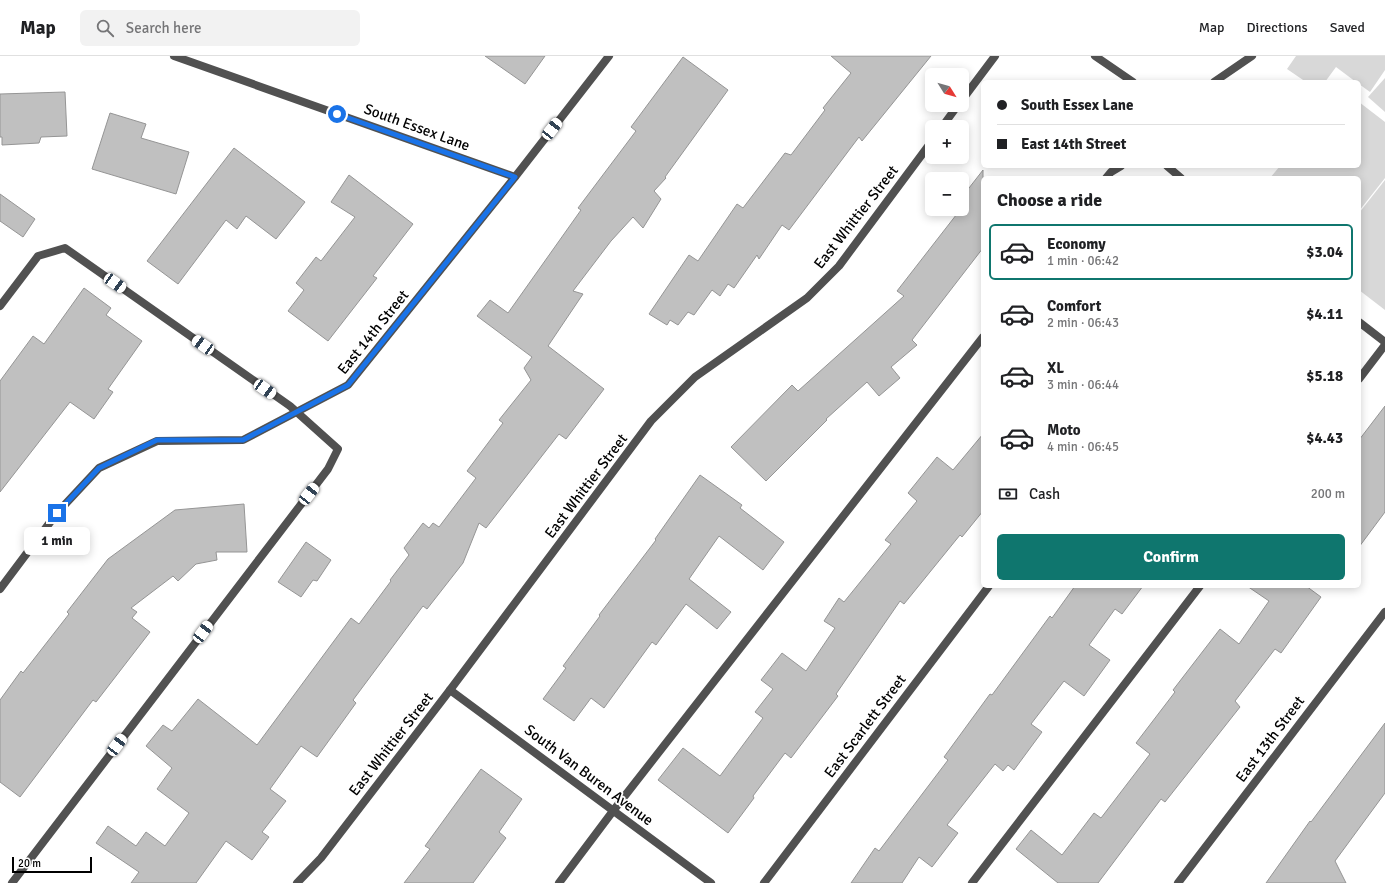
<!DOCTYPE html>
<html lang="en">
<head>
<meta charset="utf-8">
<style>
  body { margin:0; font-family:Signika,sans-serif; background:#f2f2f2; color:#202124; height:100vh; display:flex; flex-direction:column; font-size:15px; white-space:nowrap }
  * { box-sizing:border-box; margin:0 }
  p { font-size:13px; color:#757577 }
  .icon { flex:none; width:22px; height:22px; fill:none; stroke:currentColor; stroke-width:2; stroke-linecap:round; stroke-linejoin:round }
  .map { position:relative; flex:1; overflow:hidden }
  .details { position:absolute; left:981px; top:120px; width:380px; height:412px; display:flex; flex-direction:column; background:#fff; border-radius:6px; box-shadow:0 2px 10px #0003 }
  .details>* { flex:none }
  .banner { position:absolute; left:981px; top:24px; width:380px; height:88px; border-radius:6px; box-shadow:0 2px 10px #0003; display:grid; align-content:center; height:88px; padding:0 16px; background:#fff }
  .needle { width:26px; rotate:127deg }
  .tools { position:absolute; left:925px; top:12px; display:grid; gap:8px }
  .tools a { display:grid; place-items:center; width:44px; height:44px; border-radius:6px; background:#fff; box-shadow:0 2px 10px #0003; font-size:20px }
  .scale { position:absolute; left:12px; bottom:10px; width:80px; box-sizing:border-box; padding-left:4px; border:2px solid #000; border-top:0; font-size:11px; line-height:14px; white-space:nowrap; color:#000; -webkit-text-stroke:3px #fff; paint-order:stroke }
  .end { position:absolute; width:18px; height:18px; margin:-9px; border:5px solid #1a73e8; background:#fff; box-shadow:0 0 0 2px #fff }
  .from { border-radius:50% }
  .bubble { position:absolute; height:28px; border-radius:6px; background:#fff; box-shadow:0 2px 10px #0003; font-size:13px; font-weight:700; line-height:28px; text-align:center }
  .car { position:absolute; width:12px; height:24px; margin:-12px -6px; border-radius:5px; box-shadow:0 0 3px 1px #0007; background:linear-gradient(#fff 24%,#345 0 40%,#fff 0 76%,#345 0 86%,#fff 0) }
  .banner b { display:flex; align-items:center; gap:14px; height:38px; font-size:15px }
  .banner b+b { border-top:1px solid #e0e0e0 }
  .banner i { width:10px; height:10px; background:#202124 }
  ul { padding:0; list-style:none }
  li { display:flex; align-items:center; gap:12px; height:56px; margin:0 8px 6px; padding:0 8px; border:2px solid transparent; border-radius:6px }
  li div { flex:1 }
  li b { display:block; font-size:15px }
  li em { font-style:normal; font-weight:700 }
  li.current { border-color:#0f766e }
  li>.icon { width:36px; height:36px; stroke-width:1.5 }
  h2 { padding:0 16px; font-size:18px; line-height:48px }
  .pay { display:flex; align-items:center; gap:10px; height:44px; padding:0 16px; font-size:15px }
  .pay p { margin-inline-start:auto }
  .cta { display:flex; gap:8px; margin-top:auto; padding:8px 16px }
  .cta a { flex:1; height:46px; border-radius:6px; background:#0f766e; color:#fff; font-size:16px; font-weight:700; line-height:46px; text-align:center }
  header { display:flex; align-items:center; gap:24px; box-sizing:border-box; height:56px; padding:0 20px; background:#fff; border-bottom:1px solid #e0e0e0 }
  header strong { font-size:19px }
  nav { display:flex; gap:22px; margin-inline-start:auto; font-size:14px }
  .search { width:280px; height:36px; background:#f2f2f2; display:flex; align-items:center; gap:10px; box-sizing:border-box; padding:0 14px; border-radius:6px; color:#757577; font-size:15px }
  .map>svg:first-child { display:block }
  .green { fill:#d8d8d8 }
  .building { fill:#c0c0c0; stroke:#959595 }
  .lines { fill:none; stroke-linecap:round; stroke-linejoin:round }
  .service { stroke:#515151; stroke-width:8 }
  .minor { stroke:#515151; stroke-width:8 }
  .route { stroke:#1a73e8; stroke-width:5 }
  .labels { text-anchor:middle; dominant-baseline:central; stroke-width:3.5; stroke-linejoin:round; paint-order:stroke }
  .street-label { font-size:15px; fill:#000; stroke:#fff }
</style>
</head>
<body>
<header>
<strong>Map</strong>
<div class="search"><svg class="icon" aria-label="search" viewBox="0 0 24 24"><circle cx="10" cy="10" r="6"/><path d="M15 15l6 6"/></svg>Search here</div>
<nav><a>Map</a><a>Directions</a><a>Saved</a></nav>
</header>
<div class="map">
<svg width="1385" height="827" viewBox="0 0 1385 827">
  <rect width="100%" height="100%" fill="#fff"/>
  <g class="green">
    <path d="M1296,0H1385V14L1370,36L1359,28V26H1356L1336,11L1325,26H1306L1287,13Z"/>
    <path d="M1385,22V56L1368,41Z"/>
    <path d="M1359,46L1385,66V122L1359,155V122H1270L1280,110H1359Z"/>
    <path d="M1385,124V254L1359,234V157Z"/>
  </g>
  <g class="building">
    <path d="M485,0H545L525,28Z"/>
    <path d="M831,0H931L862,85L859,81L789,174L782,169L759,203L757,199L734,232L728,228L720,240L712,234L694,259L688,256L678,269L670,264L667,269L649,258L689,199L698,205L737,148L743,152L785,97L791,99L825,54L823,52L851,17Z"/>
    <path d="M683,1L728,34L665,121L666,122L654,135L661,143L643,172L633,161L611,185L573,235L583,238L548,290L604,333L566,383L559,378L486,472L479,467L463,507L427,553L423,550L353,644L356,647L317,701L301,690L270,733L286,745L262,776L269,781L252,804L226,785L196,827H131L139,816L96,787L108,770L136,790L146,776L165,790L189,757L157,733L172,712L146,690L163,669L172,675L198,643L257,689L351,562L359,568L391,525L390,524L409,499L404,492L423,467L429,472L433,467L439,471L476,422L467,415L503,367L499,364L531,324L524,312L532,301L477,260L490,244L508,257L581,154L578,152L636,75L631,71Z"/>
    <path d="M65,36L67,80L41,81L39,87L2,89V81H0V38Z"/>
    <path d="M110,57L146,68L141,82L189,96L176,138L92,113Z"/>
    <path d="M234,92L305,146L276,183L246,160L237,173L226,164L178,228L147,205Z"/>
    <path d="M983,114V192L912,284L917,289L891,311L900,322L879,340L867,326L826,363L827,364L766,425L731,391L792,329L798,335L904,240L897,235L960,154L958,153H962V141Z"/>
    <path d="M349,119L413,168L373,220L377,222L328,285L288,255L304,234L296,227L316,201L321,205L355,161L331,146Z"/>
    <path d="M0,138L35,163L23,181L0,165Z"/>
    <path d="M84,232L111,252L106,259L142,285L108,333L113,336L94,363L70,346L0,436V325L33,280L44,288Z"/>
    <path d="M1385,350V456L1359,491V384Z"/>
    <path d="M983,378V455L962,481L960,479L904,548L900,545L836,638L838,640L791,702L785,697L753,740L754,742L728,777L658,724L683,692L720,720L763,662L755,656L773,633L761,624L782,597L806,615L835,572L824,565L839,542L844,546L891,488L885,484L917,445L908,437L937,401L953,414Z"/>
    <path d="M700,419L742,449L740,452L784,486L763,514L719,480L689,523L731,556L717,573L686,548L656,589L652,586L604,652L591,642L574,665L543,643L566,612L563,610L600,560L599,559L656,484L655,483Z"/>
    <path d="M244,448L247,496H216L217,504L196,508L178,525L173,520L131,552L137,556L132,562L150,576L96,646L93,644L20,741L0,726V644L21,615L23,617L69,558L67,556L108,503L175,454Z"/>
    <path d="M306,486L331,504L317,525L313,524L301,541L278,526Z"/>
    <path d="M1075,530H1143L1122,558L1115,553L1089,589L1110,604L1084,640L1064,625L1031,668L1042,676L1014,714L1008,709L1003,715L995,708L947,769L958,777L932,811L919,801L902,827H851L875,792L879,795L948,704L944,701L990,638L992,639L1050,560L1052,562Z"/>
    <path d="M1247,530H1306L1321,541L1281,597L1275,593L1235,645L1240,651L1165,746L1161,743L1098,827H1058L1016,793L1031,774L1062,799L1094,757L1101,762L1150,698L1136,687L1175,636L1173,634L1220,573L1239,588L1269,545Z"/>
    <path d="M1385,667V737L1335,805L1346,827H1266L1310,765L1311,766Z"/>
    <path d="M481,713L522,743L499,776L506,782L473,827H404L430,793L425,790Z"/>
  </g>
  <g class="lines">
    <g class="service">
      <path d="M1095,0L1133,26"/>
      <path d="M1214,26L1252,0"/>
      <path d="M1167,110L1181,122"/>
      <path d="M1106,122L1111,116L1121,110"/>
      <path d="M0,250L38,200L65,192L290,350L338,393L328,413L12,827"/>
      <path d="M1359,323L1385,289"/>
      <path d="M559,827L613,755L983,281"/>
      <path d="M972,827L1200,530"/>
    </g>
    <g class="minor">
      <path d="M174,0L515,121"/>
      <path d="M962,44L995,0"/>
      <path d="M942,71L958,49"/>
      <path d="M1359,266L1385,286"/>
      <path d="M0,533L57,457L99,412L157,385L243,384L348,329L515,121L609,0"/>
      <path d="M450,634L711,827"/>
      <path d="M297,827L321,802L450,634L651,365L695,321L807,242L839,210L932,85"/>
      <path d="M764,827L989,530"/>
      <path d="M1178,827L1385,556"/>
    </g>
  </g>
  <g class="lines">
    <path class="route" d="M57,457L99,412L157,384H243L348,329L515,121L337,58"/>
  </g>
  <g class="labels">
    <g class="street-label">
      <text transform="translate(417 71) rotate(20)">South Essex Lane</text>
      <text transform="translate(856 161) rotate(-52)">East Whittier Street</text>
      <text transform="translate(373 276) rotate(-51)">East 14th Street</text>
      <text transform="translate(586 430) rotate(-53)">East Whittier Street</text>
      <text transform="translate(865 670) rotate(-53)">East Scarlett Street</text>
      <text transform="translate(1270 683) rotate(-53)">East 13th Street</text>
      <text transform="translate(391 688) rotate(-52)">East Whittier Street</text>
      <text transform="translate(589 719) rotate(37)">South Van Buren Avenue</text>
    </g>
  </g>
</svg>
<div class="tools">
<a><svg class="needle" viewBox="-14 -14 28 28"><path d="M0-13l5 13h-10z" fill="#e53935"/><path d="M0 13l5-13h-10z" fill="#757577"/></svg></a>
<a>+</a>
<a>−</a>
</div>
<div class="scale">20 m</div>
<i class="end from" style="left:337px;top:58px"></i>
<i class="end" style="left:57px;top:457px"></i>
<div class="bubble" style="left:24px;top:471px;width:66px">1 min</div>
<i class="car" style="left:552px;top:73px;rotate:38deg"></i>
<i class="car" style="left:115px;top:227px;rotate:125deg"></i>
<i class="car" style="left:203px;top:289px;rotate:305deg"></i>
<i class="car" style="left:265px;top:333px;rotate:125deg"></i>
<i class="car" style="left:309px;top:438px;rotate:38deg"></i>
<i class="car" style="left:203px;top:576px;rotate:37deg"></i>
<i class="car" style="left:117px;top:689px;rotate:37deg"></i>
<div class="banner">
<b><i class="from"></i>South Essex Lane</b>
<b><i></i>East 14th Street</b>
</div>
<section class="details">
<h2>Choose a ride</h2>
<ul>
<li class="current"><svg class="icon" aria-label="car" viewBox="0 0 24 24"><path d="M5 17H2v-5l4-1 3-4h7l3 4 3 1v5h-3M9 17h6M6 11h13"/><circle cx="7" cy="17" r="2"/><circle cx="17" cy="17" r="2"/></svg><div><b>Economy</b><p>1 min · 06:42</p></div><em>$3.04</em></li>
<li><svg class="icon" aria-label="car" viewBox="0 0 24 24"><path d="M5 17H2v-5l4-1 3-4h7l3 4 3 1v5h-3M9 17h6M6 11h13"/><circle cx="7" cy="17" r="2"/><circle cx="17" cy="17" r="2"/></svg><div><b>Comfort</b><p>2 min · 06:43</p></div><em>$4.11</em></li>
<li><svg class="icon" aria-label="car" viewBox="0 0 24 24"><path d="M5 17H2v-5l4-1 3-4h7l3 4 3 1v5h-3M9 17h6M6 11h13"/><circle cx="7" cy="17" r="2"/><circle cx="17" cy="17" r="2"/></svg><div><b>XL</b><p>3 min · 06:44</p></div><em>$5.18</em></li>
<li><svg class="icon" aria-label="car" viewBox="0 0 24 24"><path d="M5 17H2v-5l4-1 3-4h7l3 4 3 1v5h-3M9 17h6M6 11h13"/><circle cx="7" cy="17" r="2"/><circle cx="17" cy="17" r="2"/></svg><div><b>Moto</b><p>4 min · 06:45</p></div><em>$4.43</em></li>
</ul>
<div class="pay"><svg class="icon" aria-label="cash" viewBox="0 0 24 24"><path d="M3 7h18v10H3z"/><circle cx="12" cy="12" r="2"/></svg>Cash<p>200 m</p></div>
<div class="cta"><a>Confirm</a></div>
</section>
</div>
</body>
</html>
